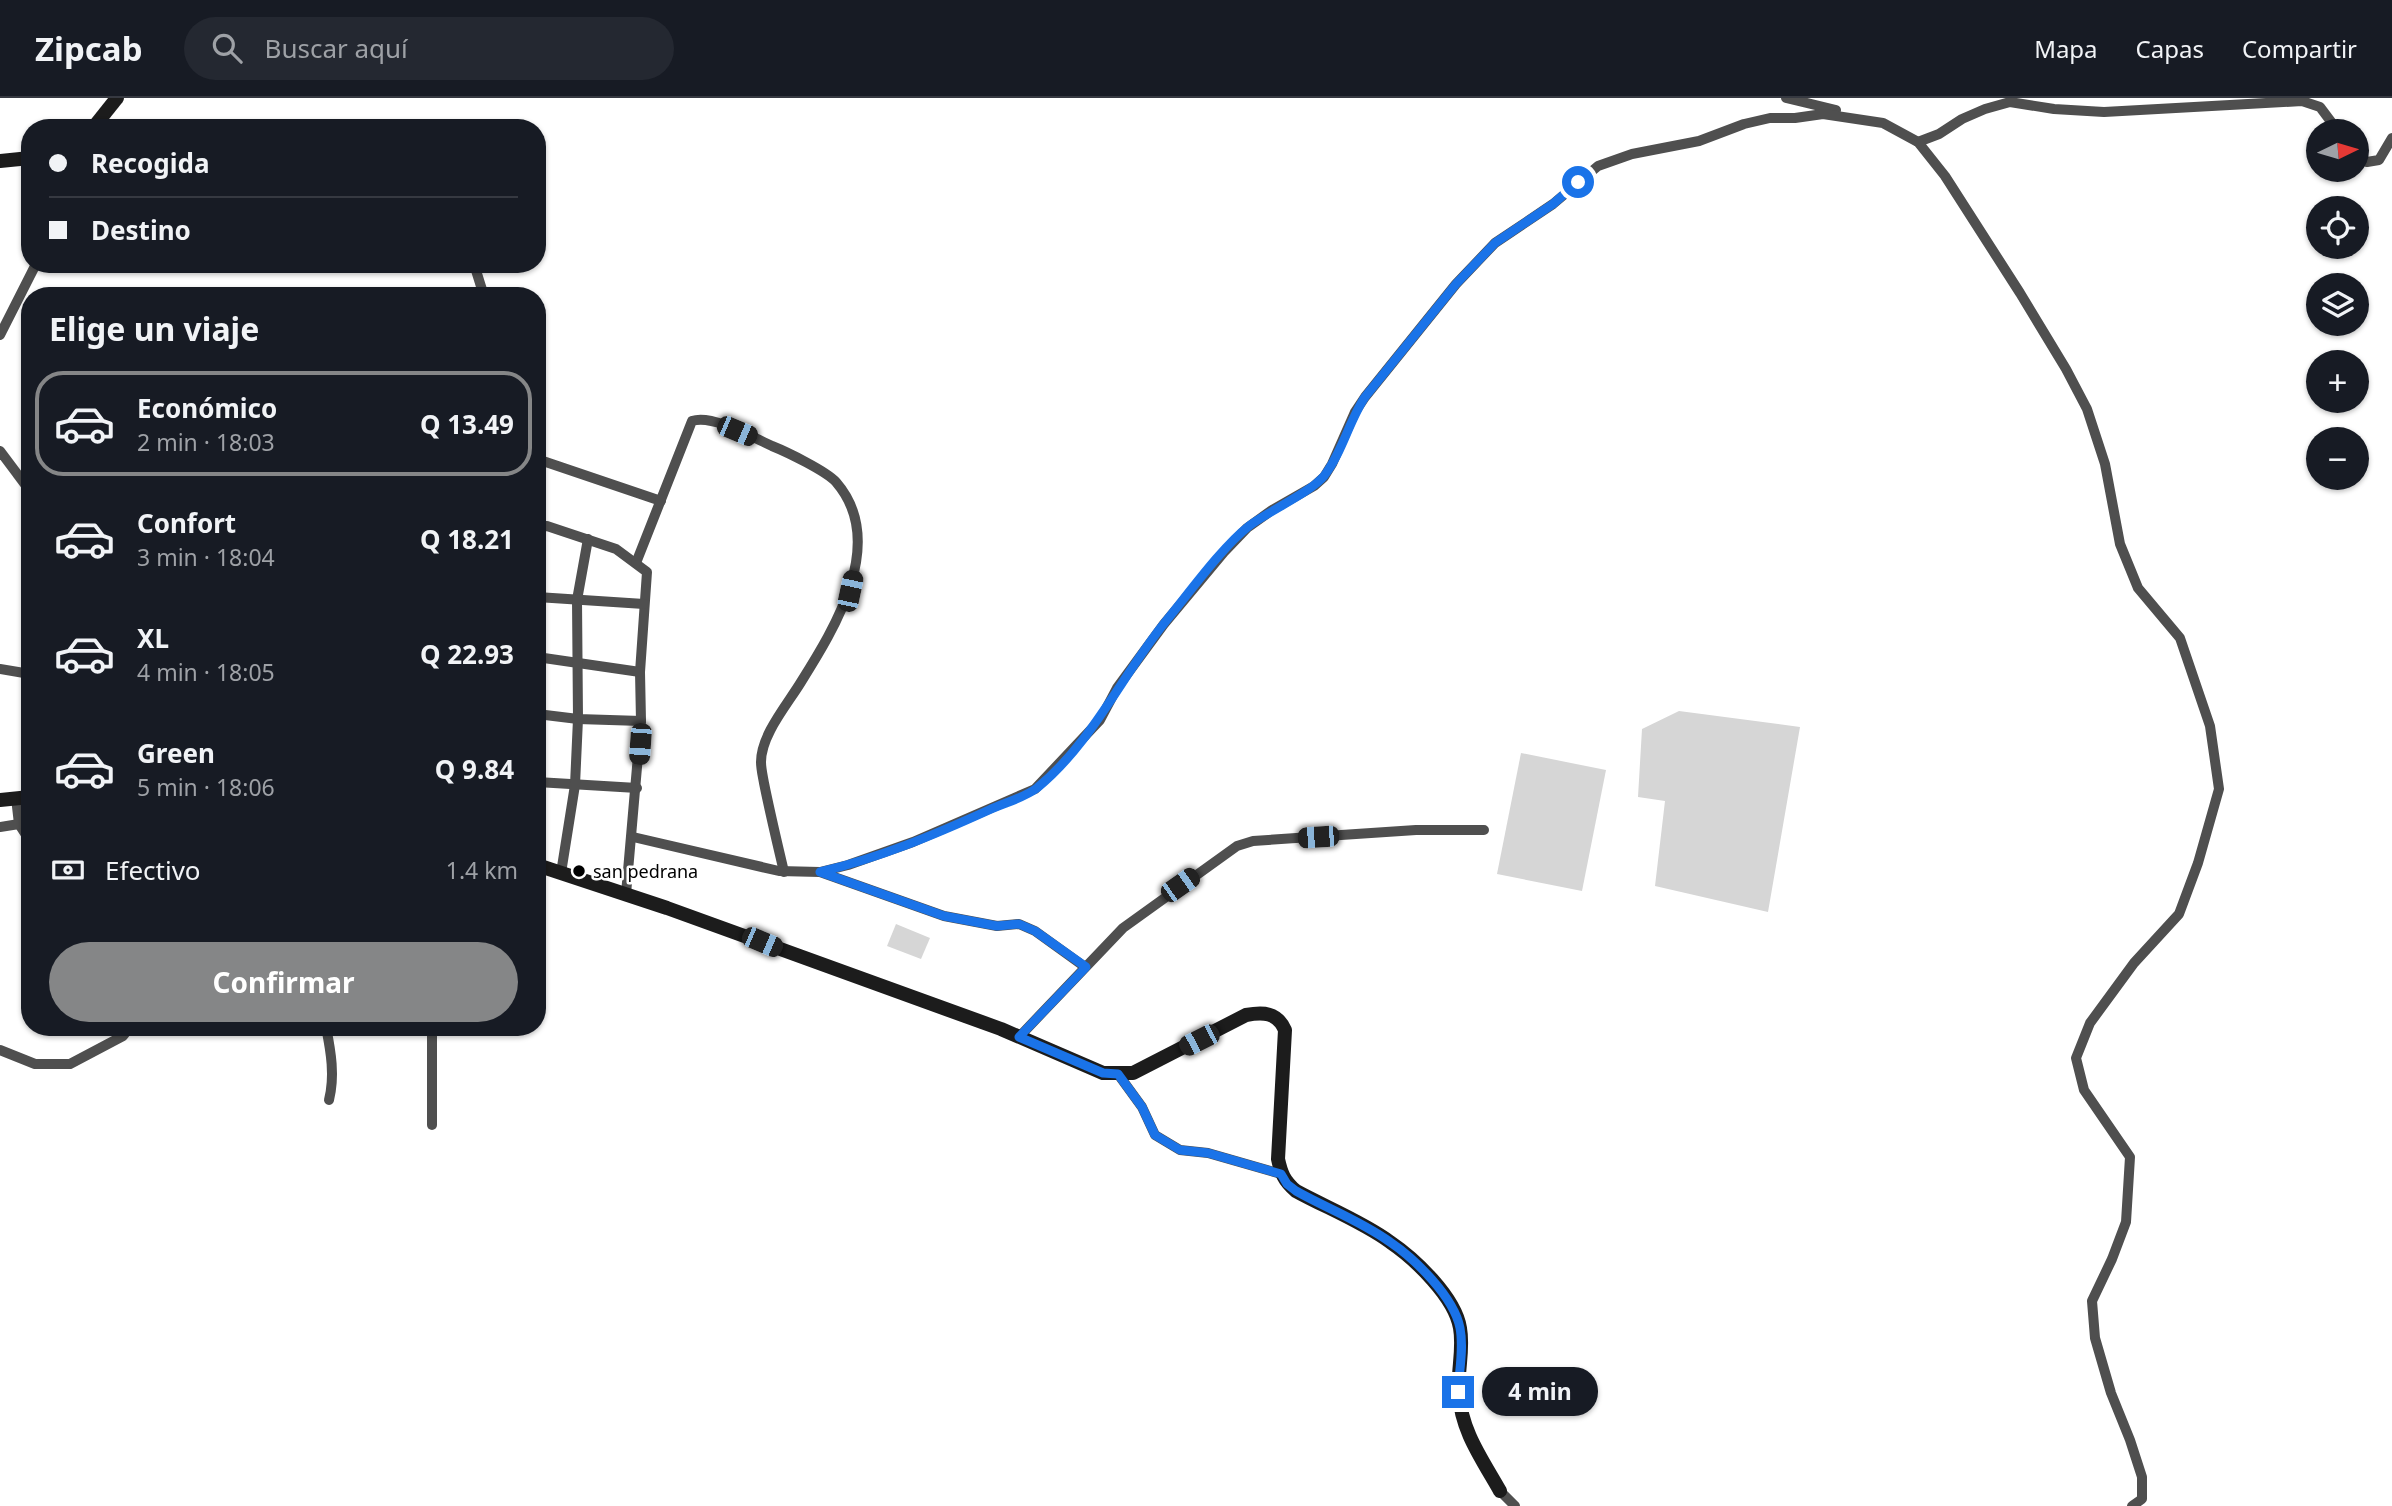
<!DOCTYPE html>
<html lang="es">
<head>
<meta charset="utf-8">
<style>
  body { margin:0; font-family:"Noto Sans",sans-serif; background:#242831; color:#f1f3f6; height:100vh; display:flex; flex-direction:column; font-size:26px; white-space:nowrap }
  * { box-sizing:border-box; margin:0 }
  p { font-size:23px; color:#9ea1a6 }
  .icon { flex:none; width:38px; height:38px; fill:none; stroke:currentColor; stroke-width:2; stroke-linecap:round; stroke-linejoin:round }
  .map { position:relative; flex:1; overflow:hidden }
  .sheet { position:absolute; left:21px; top:189px; width:525px; height:749px; display:flex; flex-direction:column; background:#171b24; border-radius:28px; box-shadow:0 2px 5px #0004 }
  .sheet>* { flex:none }
  .guide { position:absolute; left:21px; top:21px; width:525px; height:154px; border-radius:28px; box-shadow:0 2px 5px #0004; display:grid; align-content:center; height:154px; padding:0 28px; background:#171b24 }
  .needle { width:46px; rotate:85deg }
  .controls { position:absolute; left:2306px; top:21px; display:grid; gap:14px }
  .controls a { display:grid; place-items:center; width:63px; height:63px; border-radius:50%; background:#171b24; box-shadow:0 2px 5px #0004; font-size:35px }
  .end { position:absolute; width:32px; height:32px; margin:-16px; border:9px solid #1a73e8; background:#fff; box-shadow:0 0 0 4px #fff }
  .from { border-radius:50% }
  .bubble { position:absolute; height:49px; border-radius:24px; background:#171b24; box-shadow:0 2px 5px #0004; font-size:23px; font-weight:700; line-height:49px; text-align:center }
  .car { position:absolute; width:21px; height:42px; margin:-21px -10px; border-radius:9px; box-shadow:0 0 5px 2px #0007; background:linear-gradient(#222 24%,#8ab4d8 0 40%,#222 0 76%,#8ab4d8 0 86%,#222 0) }
  .guide b { display:flex; align-items:center; gap:24px; height:66px; font-size:26px }
  .guide b+b { border-top:2px solid #363941 }
  .guide i { width:18px; height:18px; background:#f1f3f6 }
  ul { padding:0; list-style:none }
  li { display:flex; align-items:center; gap:21px; height:105px; margin:0 14px 10px; padding:0 14px; border:4px solid transparent; border-radius:28px }
  li div { flex:1 }
  li b { display:block; font-size:26px }
  li em { font-style:normal; font-weight:700 }
  li.active { border-color:#858687 }
  li>.icon { width:63px; height:63px; stroke-width:1.5 }
  h2 { padding:0 28px; font-size:32px; line-height:84px }
  .pay { display:flex; align-items:center; gap:18px; height:77px; padding:0 28px; font-size:26px }
  .pay p { margin-inline-start:auto }
  .action { display:flex; gap:14px; margin-top:auto; padding:14px 28px }
  .action a { flex:1; height:80px; border-radius:42px; background:#858687; color:#fff; font-size:28px; font-weight:700; line-height:80px; text-align:center }
  header { display:flex; align-items:center; gap:42px; box-sizing:border-box; height:98px; padding:0 35px; background:#171b24; border-bottom:2px solid #363941 }
  header strong { font-size:33px }
  nav { display:flex; gap:38px; margin-inline-start:auto; font-size:24px }
  .search { width:490px; height:63px; background:#242831; display:flex; align-items:center; gap:18px; box-sizing:border-box; padding:0 24px; border-radius:38px; color:#9ea1a6; font-size:26px }
  .map>svg:first-child { display:block }
  .green { fill:#d6d6d6 }
  .lines { fill:none; stroke-linecap:round; stroke-linejoin:round }
  .street { stroke:#4f4f4f; stroke-width:10 }
  .secondary { stroke:#1c1c1c; stroke-width:14 }
  .route { stroke:#1a73e8; stroke-width:9 }
  .poi-dot { fill:#000; stroke:#fff; stroke-width:2.5 }
  .labels { text-anchor:middle; dominant-baseline:central; stroke-width:5; stroke-linejoin:round; paint-order:stroke }
  .poi-label { font-size:18px; fill:#000; stroke:#fff; text-anchor:start }
</style>
</head>
<body>
<header>
<strong>Zipcab</strong>
<div class="search"><svg class="icon" aria-label="search" viewBox="0 0 24 24"><circle cx="10" cy="10" r="6"/><path d="M15 15l6 6"/></svg>Buscar aquí</div>
<nav><a>Mapa</a><a>Capas</a><a>Compartir</a></nav>
</header>
<div class="map">
<svg width="2392" height="1408" viewBox="0 0 2392 1408">
  <rect width="100%" height="100%" fill="#fff"/>
  <g class="green">
    <path d="M1679,613L1800,629L1768,814L1655,788L1665,703L1638,699L1642,631Z"/>
    <path d="M1521,655L1606,672L1582,793L1497,776Z"/>
    <path d="M896,826L930,840L921,861L887,848Z"/>
  </g>
  <g class="lines">
    <g class="street">
      <path d="M1786,0L1836,12"/>
      <path d="M1918,44L1939,36L1962,21L1985,11L2010,4L2054,11L2104,14L2302,3L2320,9L2338,33"/>
      <path d="M2357,60L2367,64L2379,62L2392,40"/>
      <path d="M474,166L484,198"/>
      <path d="M0,237L36,166"/>
      <path d="M0,353L30,393"/>
      <path d="M537,361L661,403"/>
      <path d="M537,429L547,428L616,451L647,474L640,574L641,623L626,796"/>
      <path d="M636,465L692,323C712,316 752,339 772,348C787,354 826,373 836,384C888,444 835,530 801,584C787,607 761,637 761,664C761,671 763,679 764,685C770,715 777,744 784,774"/>
      <path d="M537,499L644,506"/>
      <path d="M537,559L640,574"/>
      <path d="M0,571L30,576"/>
      <path d="M537,616L578,621L641,623"/>
      <path d="M537,684L637,690"/>
      <path d="M16,700L19,726L30,743"/>
      <path d="M0,729L19,726"/>
      <path d="M633,739L779,773L820,774L848,767L913,744L1035,691L1100,622L1117,590L1164,526L1224,454L1247,430L1272,412L1314,388L1324,379L1332,366L1355,314L1365,299L1456,186L1495,145L1553,106L1598,68L1632,56L1699,43L1744,26L1770,20H1795L1823,16L1883,25L1918,44L1945,78L2020,195L2066,271L2087,311L2105,366L2120,446L2138,490L2180,540L2210,628L2219,691L2198,765L2179,816L2134,865L2090,925L2076,960L2084,992L2130,1059L2126,1124L2112,1161L2092,1203L2095,1240L2111,1295L2130,1342L2142,1379V1401L2132,1408"/>
      <path d="M820,774L944,818L997,828L1019,826L1035,833L1085,869"/>
      <path d="M561,775L575,687L578,621L577,502L588,441"/>
      <path d="M326,929C331,954 335,978 329,1002"/>
      <path d="M1019,939L1123,830L1237,748L1253,743L1416,732H1484"/>
      <path d="M0,952L35,966H70L123,938L130,929"/>
      <path d="M1118,976L1142,1009L1155,1037L1180,1052L1208,1055L1281,1076"/>
      <path d="M432,1027V929"/>
      <path d="M1500,1393L1515,1408"/>
    </g>
    <g class="secondary">
      <path d="M93,30L117,0"/>
      <path d="M0,63L30,60"/>
      <path d="M0,702L30,699"/>
      <path d="M537,767L667,810L1001,931L1103,975H1133L1246,917C1263,914 1277,914 1285,932L1278,1061C1281,1075 1284,1083 1296,1093C1325,1109 1363,1124 1390,1144C1415,1161 1455,1199 1460,1230C1464,1252 1457,1273 1459,1295C1461,1333 1482,1361 1500,1393"/>
    </g>
  </g>
  <g class="lines">
    <path class="route" d="M1458,1294C1459,1273 1464,1251 1460,1230C1454,1199 1415,1161 1390,1144C1361,1123 1326,1110 1296,1093L1287,1086L1281,1076L1208,1055L1180,1052L1155,1037L1142,1009L1118,976L1103,975L1019,939L1086,869L1035,833L1019,826L997,828L944,818L820,774C879,760 934,737 989,712C1004,705 1024,700 1037,690C1092,645 1122,577 1166,523C1189,495 1222,449 1249,428C1269,413 1311,394 1324,378C1342,355 1349,323 1365,299L1456,186L1495,145L1553,106L1578,84"/>
  </g>
  <circle class="poi-dot" cx="579" cy="773" r="7"/>
  <g class="labels">
    <g class="poi-label">
      <text x="593" y="773">san pedrana</text>
    </g>
  </g>
</svg>
<div class="controls">
<a><svg class="needle" viewBox="-14 -14 28 28"><path d="M0-13l5 13h-10z" fill="#e53935"/><path d="M0 13l5-13h-10z" fill="#9ea1a6"/></svg></a>
<a><svg class="icon" aria-label="locate" viewBox="0 0 24 24"><circle cx="12" cy="12" r="6"/><path d="M12 2v4M12 18v4M2 12h4M18 12h4"/></svg></a>
<a><svg class="icon" aria-label="layers" viewBox="0 0 24 24"><path d="M12 4l9 5-9 5-9-5zM3 14l9 5 9-5"/></svg></a>
<a>+</a>
<a>−</a>
</div>
<i class="end from" style="left:1578px;top:84px"></i>
<i class="end" style="left:1458px;top:1294px"></i>
<div class="bubble" style="left:1482px;top:1269px;width:116px">4 min</div>
<i class="car" style="left:737px;top:333px;rotate:113deg"></i>
<i class="car" style="left:850px;top:493px;rotate:12deg"></i>
<i class="car" style="left:640px;top:646px;rotate:184deg"></i>
<i class="car" style="left:1318px;top:739px;rotate:266deg"></i>
<i class="car" style="left:1180px;top:787px;rotate:55deg"></i>
<i class="car" style="left:762px;top:844px;rotate:113deg"></i>
<i class="car" style="left:1199px;top:942px;rotate:243deg"></i>
<div class="guide">
<b><i class="from"></i>Recogida</b>
<b><i></i>Destino</b>
</div>
<section class="sheet">
<h2>Elige un viaje</h2>
<ul>
<li class="active"><svg class="icon" aria-label="car" viewBox="0 0 24 24"><path d="M5 17H2v-5l4-1 3-4h7l3 4 3 1v5h-3M9 17h6M6 11h13"/><circle cx="7" cy="17" r="2"/><circle cx="17" cy="17" r="2"/></svg><div><b>Económico</b><p>2 min · 18:03</p></div><em>Q 13.49</em></li>
<li><svg class="icon" aria-label="car" viewBox="0 0 24 24"><path d="M5 17H2v-5l4-1 3-4h7l3 4 3 1v5h-3M9 17h6M6 11h13"/><circle cx="7" cy="17" r="2"/><circle cx="17" cy="17" r="2"/></svg><div><b>Confort</b><p>3 min · 18:04</p></div><em>Q 18.21</em></li>
<li><svg class="icon" aria-label="car" viewBox="0 0 24 24"><path d="M5 17H2v-5l4-1 3-4h7l3 4 3 1v5h-3M9 17h6M6 11h13"/><circle cx="7" cy="17" r="2"/><circle cx="17" cy="17" r="2"/></svg><div><b>XL</b><p>4 min · 18:05</p></div><em>Q 22.93</em></li>
<li><svg class="icon" aria-label="car" viewBox="0 0 24 24"><path d="M5 17H2v-5l4-1 3-4h7l3 4 3 1v5h-3M9 17h6M6 11h13"/><circle cx="7" cy="17" r="2"/><circle cx="17" cy="17" r="2"/></svg><div><b>Green</b><p>5 min · 18:06</p></div><em>Q 9.84</em></li>
</ul>
<div class="pay"><svg class="icon" aria-label="cash" viewBox="0 0 24 24"><path d="M3 7h18v10H3z"/><circle cx="12" cy="12" r="2"/></svg>Efectivo<p>1.4 km</p></div>
<div class="action"><a>Confirmar</a></div>
</section>
</div>
</body>
</html>
